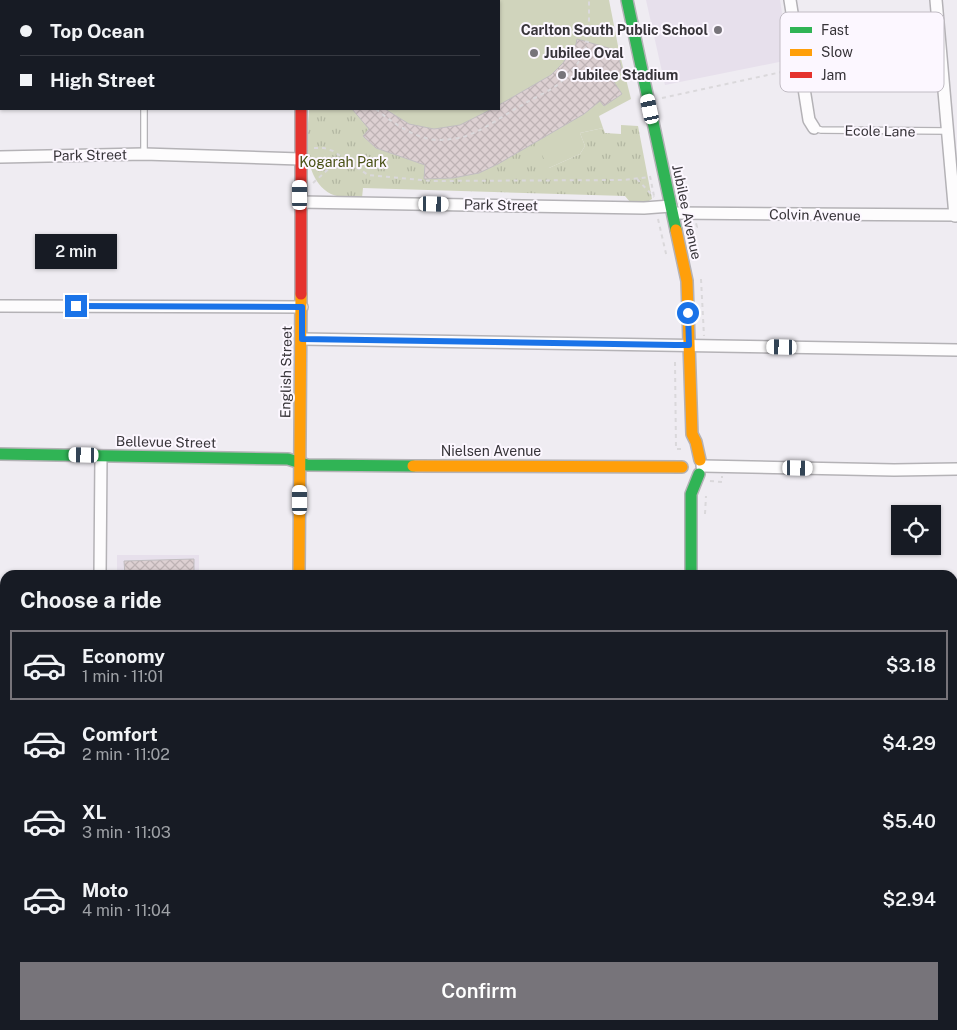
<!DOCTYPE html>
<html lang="en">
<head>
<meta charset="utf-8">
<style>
  body { margin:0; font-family:"Public Sans",sans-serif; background:#242831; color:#f1f3f6; height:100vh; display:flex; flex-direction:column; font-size:19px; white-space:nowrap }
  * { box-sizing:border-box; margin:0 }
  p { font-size:16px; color:#9ea1a6 }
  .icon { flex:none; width:28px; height:28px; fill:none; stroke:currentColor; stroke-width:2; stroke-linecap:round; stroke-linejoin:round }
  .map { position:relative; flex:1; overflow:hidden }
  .panel { position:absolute; left:0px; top:570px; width:958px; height:460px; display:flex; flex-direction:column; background:#171b24; border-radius:15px 15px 0 0; box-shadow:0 1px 4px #0004 }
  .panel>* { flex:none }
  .banner { position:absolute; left:0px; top:0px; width:500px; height:110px; box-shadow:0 1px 4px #0004; display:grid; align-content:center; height:110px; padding:0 20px; background:#171b24 }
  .tools { position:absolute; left:891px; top:505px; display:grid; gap:10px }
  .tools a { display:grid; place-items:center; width:50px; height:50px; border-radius:0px; background:#171b24; box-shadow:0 1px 4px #0004; font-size:25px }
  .end { position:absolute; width:22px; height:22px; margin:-11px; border:6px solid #1a73e8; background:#fff; box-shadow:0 0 0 2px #fff }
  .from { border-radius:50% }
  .bubble { position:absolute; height:35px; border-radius:0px; background:#171b24; box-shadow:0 1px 4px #0004; font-size:16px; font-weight:600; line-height:35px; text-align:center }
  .car { position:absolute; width:15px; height:30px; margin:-15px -8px; border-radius:6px; box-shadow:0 0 4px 1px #0007; background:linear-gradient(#fff 24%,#345 0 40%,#fff 0 76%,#345 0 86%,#fff 0) }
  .banner b { display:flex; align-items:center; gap:18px; height:48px; font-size:19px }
  .banner b+b { border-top:1px solid #363941 }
  .banner i { width:12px; height:12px; background:#f1f3f6 }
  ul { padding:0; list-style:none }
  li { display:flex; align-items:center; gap:15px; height:70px; margin:0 10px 8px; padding:0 10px; border:2px solid transparent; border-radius:0px }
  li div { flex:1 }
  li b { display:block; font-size:19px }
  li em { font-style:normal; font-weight:600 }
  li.current { border-color:#77747a }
  li>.icon { width:45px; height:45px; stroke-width:1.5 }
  h2 { padding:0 20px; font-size:22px; line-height:60px }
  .cta { display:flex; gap:10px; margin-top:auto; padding:10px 20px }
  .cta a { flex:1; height:58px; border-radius:0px; background:#77747a; color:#fff; font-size:20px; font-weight:600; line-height:58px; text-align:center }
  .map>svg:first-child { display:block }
  .commercial { fill:#eae0eb }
  .built { fill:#e7e0ec }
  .green { fill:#d0d4bc }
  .park { fill:url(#park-tufts) }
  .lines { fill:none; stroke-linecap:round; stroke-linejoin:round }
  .stream { stroke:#a8bcdd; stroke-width:3 }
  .building { fill:url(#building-cross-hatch); stroke:#c1bdc0 }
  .lane-casing { stroke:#b4b2b6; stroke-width:8 }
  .street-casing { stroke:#b4b2b6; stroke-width:14 }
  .fast-casing { stroke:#b4b2b6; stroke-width:14 }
  .slow-casing { stroke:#b4b2b6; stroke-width:14 }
  .jam-casing { stroke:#b4b2b6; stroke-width:14 }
  .path { stroke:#dad8db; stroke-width:2; stroke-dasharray:4 4; stroke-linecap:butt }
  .lane { stroke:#fdfcfd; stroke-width:5.5 }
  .street { stroke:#fdfcfd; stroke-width:11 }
  .fast { stroke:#30b455; stroke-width:11 }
  .slow { stroke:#ff9f0a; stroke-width:11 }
  .jam { stroke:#e5322d; stroke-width:11 }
  .rail-casing { stroke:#d2d1d3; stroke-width:5 }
  .rail { stroke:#fcf7ff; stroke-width:3; stroke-dasharray:9; stroke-linecap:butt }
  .route { stroke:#1a73e8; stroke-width:6 }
  .poi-dot { fill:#77747a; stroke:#fcf7ff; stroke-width:2 }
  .labels { text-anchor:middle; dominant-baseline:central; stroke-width:4; stroke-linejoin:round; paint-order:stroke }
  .poi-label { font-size:14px; font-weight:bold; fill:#373439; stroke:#fcf7ff; text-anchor:start }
  .street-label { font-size:14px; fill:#373439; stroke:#fcf7ff }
  .park-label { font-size:14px; fill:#495115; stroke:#fcf7ff }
  .key { fill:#fcf7ff; stroke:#c1bcc4; stroke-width:1 }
  .key-label { font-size:14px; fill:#373439 }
</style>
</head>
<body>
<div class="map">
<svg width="957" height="1030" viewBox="0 0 957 1030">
  <defs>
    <pattern id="park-tufts" width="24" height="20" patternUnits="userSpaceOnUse" patternTransform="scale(1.25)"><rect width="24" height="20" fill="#d0d4bc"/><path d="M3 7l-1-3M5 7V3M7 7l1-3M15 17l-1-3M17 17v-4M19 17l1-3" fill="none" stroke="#b3b7a2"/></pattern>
    <pattern id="building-cross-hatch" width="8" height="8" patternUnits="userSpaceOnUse" patternTransform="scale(1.25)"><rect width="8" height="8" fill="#ddd0d2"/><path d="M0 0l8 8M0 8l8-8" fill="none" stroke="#beb3b5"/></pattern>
  </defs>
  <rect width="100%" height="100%" fill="#efecf2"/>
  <path class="commercial" d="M953,898H957V991L952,989Z"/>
  <g class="built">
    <path d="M646,0H780L789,60L665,85Z"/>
    <rect x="117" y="555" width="82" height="20"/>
    <path d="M754,1025H934L946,1030H767Z"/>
  </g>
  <path class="green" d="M328,0H609L619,51L631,99L599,116L603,128L580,133L585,146L580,154L549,168L498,164L479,173L455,178L424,179L425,165L376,147L363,136L365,125L353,109H499V1H328Z"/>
  <g class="park">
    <path d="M311,109H353L369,129L363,136L376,148L425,165L424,179L453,178L479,173L535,142L549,168L580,154L585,146L580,133L603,128L605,133L621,134V125L638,126L652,199L647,202H630L625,196L363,188L362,198C353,197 339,198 331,194C302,178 307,137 309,110Z"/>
    <rect x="203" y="1025" width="82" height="5"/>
  </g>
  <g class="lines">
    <path class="stream" d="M184,1025L194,1030"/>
  </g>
  <g class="building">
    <path d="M577,39L619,51L616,58L619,59L622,70L614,82L622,94L604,106L600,101L584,114L498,164L479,173L453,178L424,179L425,165L376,148L363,136L369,129L352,109H385L409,124L434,129L460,125L492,109H499V105L551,75L563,63L576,44Z"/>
    <path d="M194,559V575H125L124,561Z"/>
  </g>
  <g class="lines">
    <defs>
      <g id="lane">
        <path d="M142,0V1"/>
        <path d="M814,128L821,130L947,131"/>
        <path d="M144,154V109"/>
        <path d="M2,767L3,1030"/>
        <path d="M199,1025V1030"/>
      </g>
      <g id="street">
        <path d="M790,0L809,120L814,128"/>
        <path d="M936,0L955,216"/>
        <path d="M0,157L144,154L300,159"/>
        <path d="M300,202L644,208L671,206"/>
        <path d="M673,213L957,215"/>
        <path d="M0,306L302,307"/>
        <path d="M302,339L957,350"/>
        <path d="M702,466L894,470L957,469"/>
        <path d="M100,575L101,456"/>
        <path d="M952,614L957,613"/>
        <path d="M99,1025V1030"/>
        <path d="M299,1025V1030"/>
        <path d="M655,1025L667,1030"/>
      </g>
      <g id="fast">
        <path d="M302,0V1"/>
        <path d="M627,0L676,230"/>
        <path d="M0,454L288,459L307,465L413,466"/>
        <path d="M691,575V494L699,474"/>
        <path d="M408,1025L412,1030"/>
      </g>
      <g id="slow">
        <path d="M676,230L687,281L692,434L696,442L700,460"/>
        <path d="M413,466L682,467"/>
        <path d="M299,575L301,294"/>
      </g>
      <g id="jam">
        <path d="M301,109V294"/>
        <path d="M0,691L5,692"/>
        <path d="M0,708L5,712"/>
        <path d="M0,765H5"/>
        <path d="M952,1015L957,1017"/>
      </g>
    </defs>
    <use href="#lane" class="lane-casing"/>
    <use href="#street" class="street-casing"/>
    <use href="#fast" class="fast-casing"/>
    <use href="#slow" class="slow-casing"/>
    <use href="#jam" class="jam-casing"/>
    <g class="path">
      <path d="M361,1L362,0"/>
      <path d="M662,98L791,70"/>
      <path d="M376,109C391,122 416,139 437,140C446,140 455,139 463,137C485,130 505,114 524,104C537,96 553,90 563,80C575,69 583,57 588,42L585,41L589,20V0"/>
      <path d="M314,148H324L333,151L368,175L432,181L623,180L650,177"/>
      <path d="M650,176L654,196"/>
      <path d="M637,179L654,197"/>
      <path d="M313,183L335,163L341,155"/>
      <path d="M658,219L667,258"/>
      <path d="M689,228L697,227L696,223"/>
      <path d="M701,279L704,336"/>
      <path d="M675,362L676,449H684"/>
      <path d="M710,481L722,482V476"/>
      <path d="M705,514L706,496"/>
      <path d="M678,1030L680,1025"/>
    </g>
    <use href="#lane" class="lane"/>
    <use href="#street" class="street"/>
    <use href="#fast" class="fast"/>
    <use href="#slow" class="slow"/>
    <use href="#jam" class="jam"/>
    <defs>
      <g id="rail">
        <path d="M0,733L5,734"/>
        <path d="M0,747H5"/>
        <path d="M761,1025L777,1030"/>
        <path d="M842,1025L854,1030"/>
        <path d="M857,1025L870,1030"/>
        <path d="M895,1025L906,1030"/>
      </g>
    </defs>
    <use href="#rail" class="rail-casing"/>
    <use href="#rail" class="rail"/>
  </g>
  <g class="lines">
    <path class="route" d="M76,306L302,307V339L675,345H689L688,313"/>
  </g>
  <g class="poi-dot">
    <circle cx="718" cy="30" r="5"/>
    <circle cx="534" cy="53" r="5"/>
    <circle cx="562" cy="75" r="5"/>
  </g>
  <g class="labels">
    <g class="poi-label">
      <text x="708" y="30" text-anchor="end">Carlton South Public School</text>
      <text x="544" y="53">Jubilee Oval</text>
      <text x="572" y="75">Jubilee Stadium</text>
    </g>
    <g class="street-label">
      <text transform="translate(880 131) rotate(1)">Ecole Lane</text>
      <text transform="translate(90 155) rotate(-1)">Park Street</text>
      <text transform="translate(501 205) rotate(1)">Park Street</text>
      <text transform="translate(687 212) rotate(78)">Jubilee Avenue</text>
      <text transform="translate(815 215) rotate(1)">Colvin Avenue</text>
      <text transform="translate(286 372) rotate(-89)">English Street</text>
      <text transform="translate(166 442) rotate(1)">Bellevue Street</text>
      <text x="491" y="451">Nielsen Avenue</text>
    </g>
    <g class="park-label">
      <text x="343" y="162">Kogarah Park</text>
    </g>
  </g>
  <rect x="780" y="12" width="164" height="80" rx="8" class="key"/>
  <rect x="790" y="27" width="22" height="6" fill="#30b455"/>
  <rect x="790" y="49" width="22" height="7" fill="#ff9f0a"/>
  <rect x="790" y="72" width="22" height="6" fill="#e5322d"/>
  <g class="key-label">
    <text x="821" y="35">Fast</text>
    <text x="821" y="57">Slow</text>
    <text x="821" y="80">Jam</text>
  </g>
</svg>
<div class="tools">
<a><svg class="icon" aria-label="locate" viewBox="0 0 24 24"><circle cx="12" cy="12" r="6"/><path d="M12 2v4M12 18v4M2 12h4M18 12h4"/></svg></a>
</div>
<i class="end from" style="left:688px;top:313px"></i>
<i class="end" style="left:76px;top:306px"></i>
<div class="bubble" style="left:35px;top:234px;width:82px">2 min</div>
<i class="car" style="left:650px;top:109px;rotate:348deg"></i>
<i class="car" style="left:300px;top:195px;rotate:0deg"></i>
<i class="car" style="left:434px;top:204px;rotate:91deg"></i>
<i class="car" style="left:782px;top:347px;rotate:271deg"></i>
<i class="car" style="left:84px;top:455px;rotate:271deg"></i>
<i class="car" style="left:798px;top:468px;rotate:91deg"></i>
<i class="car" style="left:300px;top:500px;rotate:0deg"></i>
<div class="banner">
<b><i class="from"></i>Top Ocean</b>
<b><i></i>High Street</b>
</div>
<section class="panel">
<h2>Choose a ride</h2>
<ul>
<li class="current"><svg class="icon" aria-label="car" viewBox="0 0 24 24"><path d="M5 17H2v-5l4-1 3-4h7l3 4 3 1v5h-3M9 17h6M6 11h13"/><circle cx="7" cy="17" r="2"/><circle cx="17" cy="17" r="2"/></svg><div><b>Economy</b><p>1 min · 11:01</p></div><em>$3.18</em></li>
<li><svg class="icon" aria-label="car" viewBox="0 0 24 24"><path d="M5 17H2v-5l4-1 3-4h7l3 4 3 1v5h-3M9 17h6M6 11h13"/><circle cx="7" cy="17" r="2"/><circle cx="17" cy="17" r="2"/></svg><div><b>Comfort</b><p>2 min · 11:02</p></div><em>$4.29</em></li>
<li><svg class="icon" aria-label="car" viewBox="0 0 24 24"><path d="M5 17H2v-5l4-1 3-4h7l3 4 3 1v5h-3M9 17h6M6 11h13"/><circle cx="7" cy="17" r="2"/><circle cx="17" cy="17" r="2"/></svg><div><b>XL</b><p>3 min · 11:03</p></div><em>$5.40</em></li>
<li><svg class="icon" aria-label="car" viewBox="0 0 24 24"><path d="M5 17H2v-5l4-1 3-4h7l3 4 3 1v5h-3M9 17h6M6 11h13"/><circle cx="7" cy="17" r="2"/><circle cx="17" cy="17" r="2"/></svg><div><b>Moto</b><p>4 min · 11:04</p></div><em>$2.94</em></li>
</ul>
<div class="cta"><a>Confirm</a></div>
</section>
</div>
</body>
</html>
